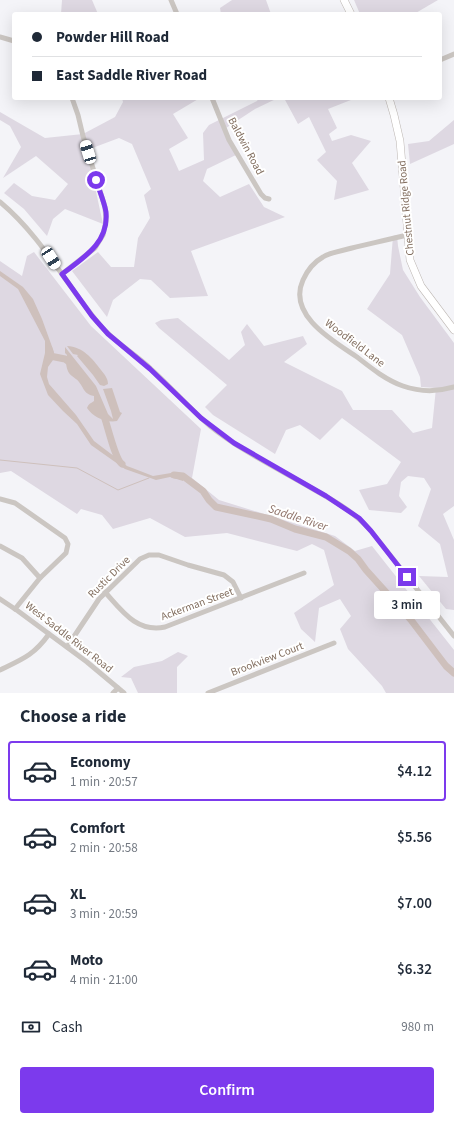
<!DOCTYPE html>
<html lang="en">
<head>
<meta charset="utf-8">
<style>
  body { margin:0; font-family:"Source Sans 3",sans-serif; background:#f6f6f7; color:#1f2937; height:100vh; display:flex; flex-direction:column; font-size:15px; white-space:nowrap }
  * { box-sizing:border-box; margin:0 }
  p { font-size:13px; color:#747a83 }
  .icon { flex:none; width:22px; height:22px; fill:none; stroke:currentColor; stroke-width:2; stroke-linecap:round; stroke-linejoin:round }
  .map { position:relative; height:693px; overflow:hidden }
  .panel { display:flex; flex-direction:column; background:#fff; flex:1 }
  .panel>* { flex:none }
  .top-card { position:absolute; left:12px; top:12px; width:430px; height:88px; border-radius:4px; box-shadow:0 4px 16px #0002; display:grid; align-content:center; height:88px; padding:0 20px; background:#fff }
  .end { position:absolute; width:18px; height:18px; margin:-9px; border:5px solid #7c3aed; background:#fff; box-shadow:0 0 0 2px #fff }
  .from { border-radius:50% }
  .bubble { position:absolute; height:28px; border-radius:4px; background:#fff; box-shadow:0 4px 16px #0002; font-size:13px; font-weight:600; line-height:28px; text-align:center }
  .car { position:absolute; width:12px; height:24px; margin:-12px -6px; border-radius:5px; box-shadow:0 0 3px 1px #0007; background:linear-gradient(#fff 24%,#345 0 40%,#fff 0 76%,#345 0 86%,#fff 0) }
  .top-card b { display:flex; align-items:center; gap:14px; height:38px; font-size:15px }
  .top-card b+b { border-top:1px solid #e0e1e3 }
  .top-card i { width:10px; height:10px; background:#1f2937 }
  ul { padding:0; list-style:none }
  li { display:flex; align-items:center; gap:12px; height:60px; margin:0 8px 6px; padding:0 12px; border:2px solid transparent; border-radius:4px }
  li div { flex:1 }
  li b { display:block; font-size:15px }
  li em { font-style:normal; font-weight:600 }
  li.active { border-color:#7c3aed }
  li>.icon { width:36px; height:36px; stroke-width:1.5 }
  h2 { padding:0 20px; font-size:18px; line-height:48px }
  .pay { display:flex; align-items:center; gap:10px; height:44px; padding:0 20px; font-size:15px }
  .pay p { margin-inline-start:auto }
  .action { display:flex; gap:8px; margin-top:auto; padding:8px 20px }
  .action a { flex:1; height:46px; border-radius:4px; background:#7c3aed; color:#fff; font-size:16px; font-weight:600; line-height:46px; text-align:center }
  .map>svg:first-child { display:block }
  .green { fill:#ded8e2 }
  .water { fill:#cec0bc }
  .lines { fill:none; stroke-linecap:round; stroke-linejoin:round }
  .stream { stroke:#cec0bc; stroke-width:1 }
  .river { stroke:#cec0bc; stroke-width:7 }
  .major-casing { stroke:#bdb7b3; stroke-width:8 }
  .minor { stroke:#cbc6c2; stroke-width:5 }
  .major { stroke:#fff; stroke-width:7 }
  .route { stroke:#7c3aed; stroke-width:5 }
  .labels { text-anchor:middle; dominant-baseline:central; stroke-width:4; stroke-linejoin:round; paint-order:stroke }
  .street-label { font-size:11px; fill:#826e5f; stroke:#fff }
  .water-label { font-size:12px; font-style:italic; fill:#8b6e64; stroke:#fff }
</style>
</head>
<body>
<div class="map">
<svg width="454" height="693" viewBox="0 0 454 693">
  <rect width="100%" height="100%" fill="#f4f4f8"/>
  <g class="green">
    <path d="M62,0H92L98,14H61Z"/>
    <path d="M232,0H266L271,14H221L220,8Z"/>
    <path d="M354,0H438L414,14H360Z"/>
    <path d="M122,98H200L173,114L188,138L169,149L179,171L204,160L203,133L209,125L257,101L259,98H278L255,109L223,130L236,155L207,169L203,181L220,197L249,184L264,207L285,217L191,251L208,296L170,298L151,280L140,279L113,300L107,317L72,271L98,252L111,267H134L138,238L150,218L144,195L151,189L132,144L119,138L87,150L103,224L65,209L53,219L47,236L24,209L4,193L14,183L32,196L55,200L68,184L36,156L3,178L21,147L10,126L0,120V112L45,138L83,134L115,117L123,102Z"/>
    <path d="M284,98H356L328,109L337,128L329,134L332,141L351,135L371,141L352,163L369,190L334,200L337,181L317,160L326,152L309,117L298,124Z"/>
    <path d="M454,120V144L410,164L408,144L429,141Z"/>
    <path d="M397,235L398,246L403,270L420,297L454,343V506L443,514L454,540V610L446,609L419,576L448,577L440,544L418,526L431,489L424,478L408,476L401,482L399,496L407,507L401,513L369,510L359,490L387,484L401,462L342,418L320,440L300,425L286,430L275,454L213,415L205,407L227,385L159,328L155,323L161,320L178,318L229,360L245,345L241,332L247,324L264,346L303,336L307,344L284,362L342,391L353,410H392L413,433L432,428L436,388L421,387L420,377L402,335L367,309L390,274L393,236Z"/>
    <path d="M34,252L91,326L201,429L192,478L219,500L335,536L355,551L372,546L454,650V693H386L382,686L348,649L340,629L351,616L340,599L319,608L315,642L301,629L294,613L334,585L324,550L312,544L297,551L227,533L185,537L150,518L113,529L102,515L81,509L77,514L11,471L0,473V261L22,276L27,256Z"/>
    <path d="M178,652L188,656L177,667V693H138L131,678L121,677L134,667L162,661Z"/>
  </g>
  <g class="water">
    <path d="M0,271L23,287L33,299L42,319L54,352L53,360L48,367L47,377L49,384L76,415L94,441L127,466L135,469L153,476L177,472L183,474V481L170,477L156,480L125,469L91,445L77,424L63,411L48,395L40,374L45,353V341L18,289L0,276Z"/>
    <path d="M67,346C83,347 92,358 101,370C104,374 108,378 108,384L104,386L100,385L93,375L77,356L78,355L73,354Z"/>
    <path d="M65,347L96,386L108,414L113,419L111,411L103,389L112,388L120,412L122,413L117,421C106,423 93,417 87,408C89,403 90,404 94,401V396C84,394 85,390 79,382C77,379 74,378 72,376C66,372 65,361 67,355L65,353Z"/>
  </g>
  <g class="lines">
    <path class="stream" d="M0,460L77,468L118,490L149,478"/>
    <g class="river">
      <path d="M49,349L50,356L65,359L73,365"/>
      <path d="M103,413C107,423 115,460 122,464"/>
      <path d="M174,475L183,476L203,491L209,500L216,507L271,519L295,529L326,537L349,551L358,559L366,570L411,620L446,666L454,673"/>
    </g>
    <defs>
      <g id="major">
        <path d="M344,0L351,14"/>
        <path d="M389,98L394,115L400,141L410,260L421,286L454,330"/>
      </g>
    </defs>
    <use href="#major" class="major-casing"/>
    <g class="minor">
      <path d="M171,0L177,14"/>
      <path d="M0,37L14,41"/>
      <path d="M440,60L454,54"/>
      <path d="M212,98L229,140L261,194L265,198L269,199"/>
      <path d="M0,202C41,236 65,283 99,324C114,342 134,353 151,369C171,387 189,408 210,426C241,451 279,469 313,489C334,501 355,512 371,531L454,636"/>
      <path d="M408,235C389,239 370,244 352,248C342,251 331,252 323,257C314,262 307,271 303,280C287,315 333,341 357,357C371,368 386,380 403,386C420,392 437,392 454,387"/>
      <path d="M62,274L95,248L103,235L106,221L105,207L83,136L78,115L72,98"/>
      <path d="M0,499L15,503L65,538L68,544L66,553L40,578L15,609"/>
      <path d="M0,546L22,558L40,578"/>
      <path d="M105,592C122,611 137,633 165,627L304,573"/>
      <path d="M0,599L18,611L87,662L124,693"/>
      <path d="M67,647L99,599L140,559L149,555H159L188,565L224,575L233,582L241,598"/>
      <path d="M0,670C23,659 34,655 49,634"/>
      <path d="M113,693L118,688"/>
      <path d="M208,693L334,643"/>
    </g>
    <use href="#major" class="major"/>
  </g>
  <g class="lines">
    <path class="route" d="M96,180C99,190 104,201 106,212C109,243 83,258 62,274L92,316L108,334L150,369L201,418L234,443L326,496L359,518L371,531L407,577"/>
  </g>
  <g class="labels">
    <g class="street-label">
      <text transform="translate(246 146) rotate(62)">Baldwin Road</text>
      <text transform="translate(406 208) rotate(-95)">Chestnut Ridge Road</text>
      <text transform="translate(355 343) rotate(37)">Woodfield Lane</text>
      <text transform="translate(109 577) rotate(-45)">Rustic Drive</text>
      <text transform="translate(197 604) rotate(-20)">Ackerman Street</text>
      <text transform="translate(69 637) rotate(38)">West Saddle River Road</text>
      <text transform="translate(267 659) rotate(-21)">Brookview Court</text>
    </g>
    <g class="water-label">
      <text transform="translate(298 518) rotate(18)">Saddle River</text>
    </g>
  </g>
</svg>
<i class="end from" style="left:96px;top:180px"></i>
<i class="end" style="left:407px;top:577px"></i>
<div class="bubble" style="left:374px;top:591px;width:66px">3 min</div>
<i class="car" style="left:88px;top:152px;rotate:343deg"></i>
<i class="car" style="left:51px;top:258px;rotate:147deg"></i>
<div class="top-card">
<b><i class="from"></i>Powder Hill Road</b>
<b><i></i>East Saddle River Road</b>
</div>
</div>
<section class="panel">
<h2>Choose a ride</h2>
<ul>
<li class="active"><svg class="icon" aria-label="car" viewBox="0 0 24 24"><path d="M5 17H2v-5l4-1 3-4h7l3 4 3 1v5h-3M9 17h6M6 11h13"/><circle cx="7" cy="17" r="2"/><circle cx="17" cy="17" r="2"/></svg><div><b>Economy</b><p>1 min · 20:57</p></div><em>$4.12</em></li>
<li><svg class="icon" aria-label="car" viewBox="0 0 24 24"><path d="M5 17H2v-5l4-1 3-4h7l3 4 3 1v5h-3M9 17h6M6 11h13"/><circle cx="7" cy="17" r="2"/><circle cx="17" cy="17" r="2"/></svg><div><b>Comfort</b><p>2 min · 20:58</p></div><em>$5.56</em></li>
<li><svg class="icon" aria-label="car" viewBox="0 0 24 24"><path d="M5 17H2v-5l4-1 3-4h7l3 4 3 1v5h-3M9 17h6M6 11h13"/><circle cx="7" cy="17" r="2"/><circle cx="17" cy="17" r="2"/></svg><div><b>XL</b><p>3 min · 20:59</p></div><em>$7.00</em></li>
<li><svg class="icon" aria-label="car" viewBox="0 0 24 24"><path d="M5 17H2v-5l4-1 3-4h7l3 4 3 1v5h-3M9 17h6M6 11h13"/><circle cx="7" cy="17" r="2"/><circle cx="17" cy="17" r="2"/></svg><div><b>Moto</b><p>4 min · 21:00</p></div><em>$6.32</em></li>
</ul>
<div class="pay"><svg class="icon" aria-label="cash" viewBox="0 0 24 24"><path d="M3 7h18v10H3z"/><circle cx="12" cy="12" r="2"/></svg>Cash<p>980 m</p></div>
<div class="action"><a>Confirm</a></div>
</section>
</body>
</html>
